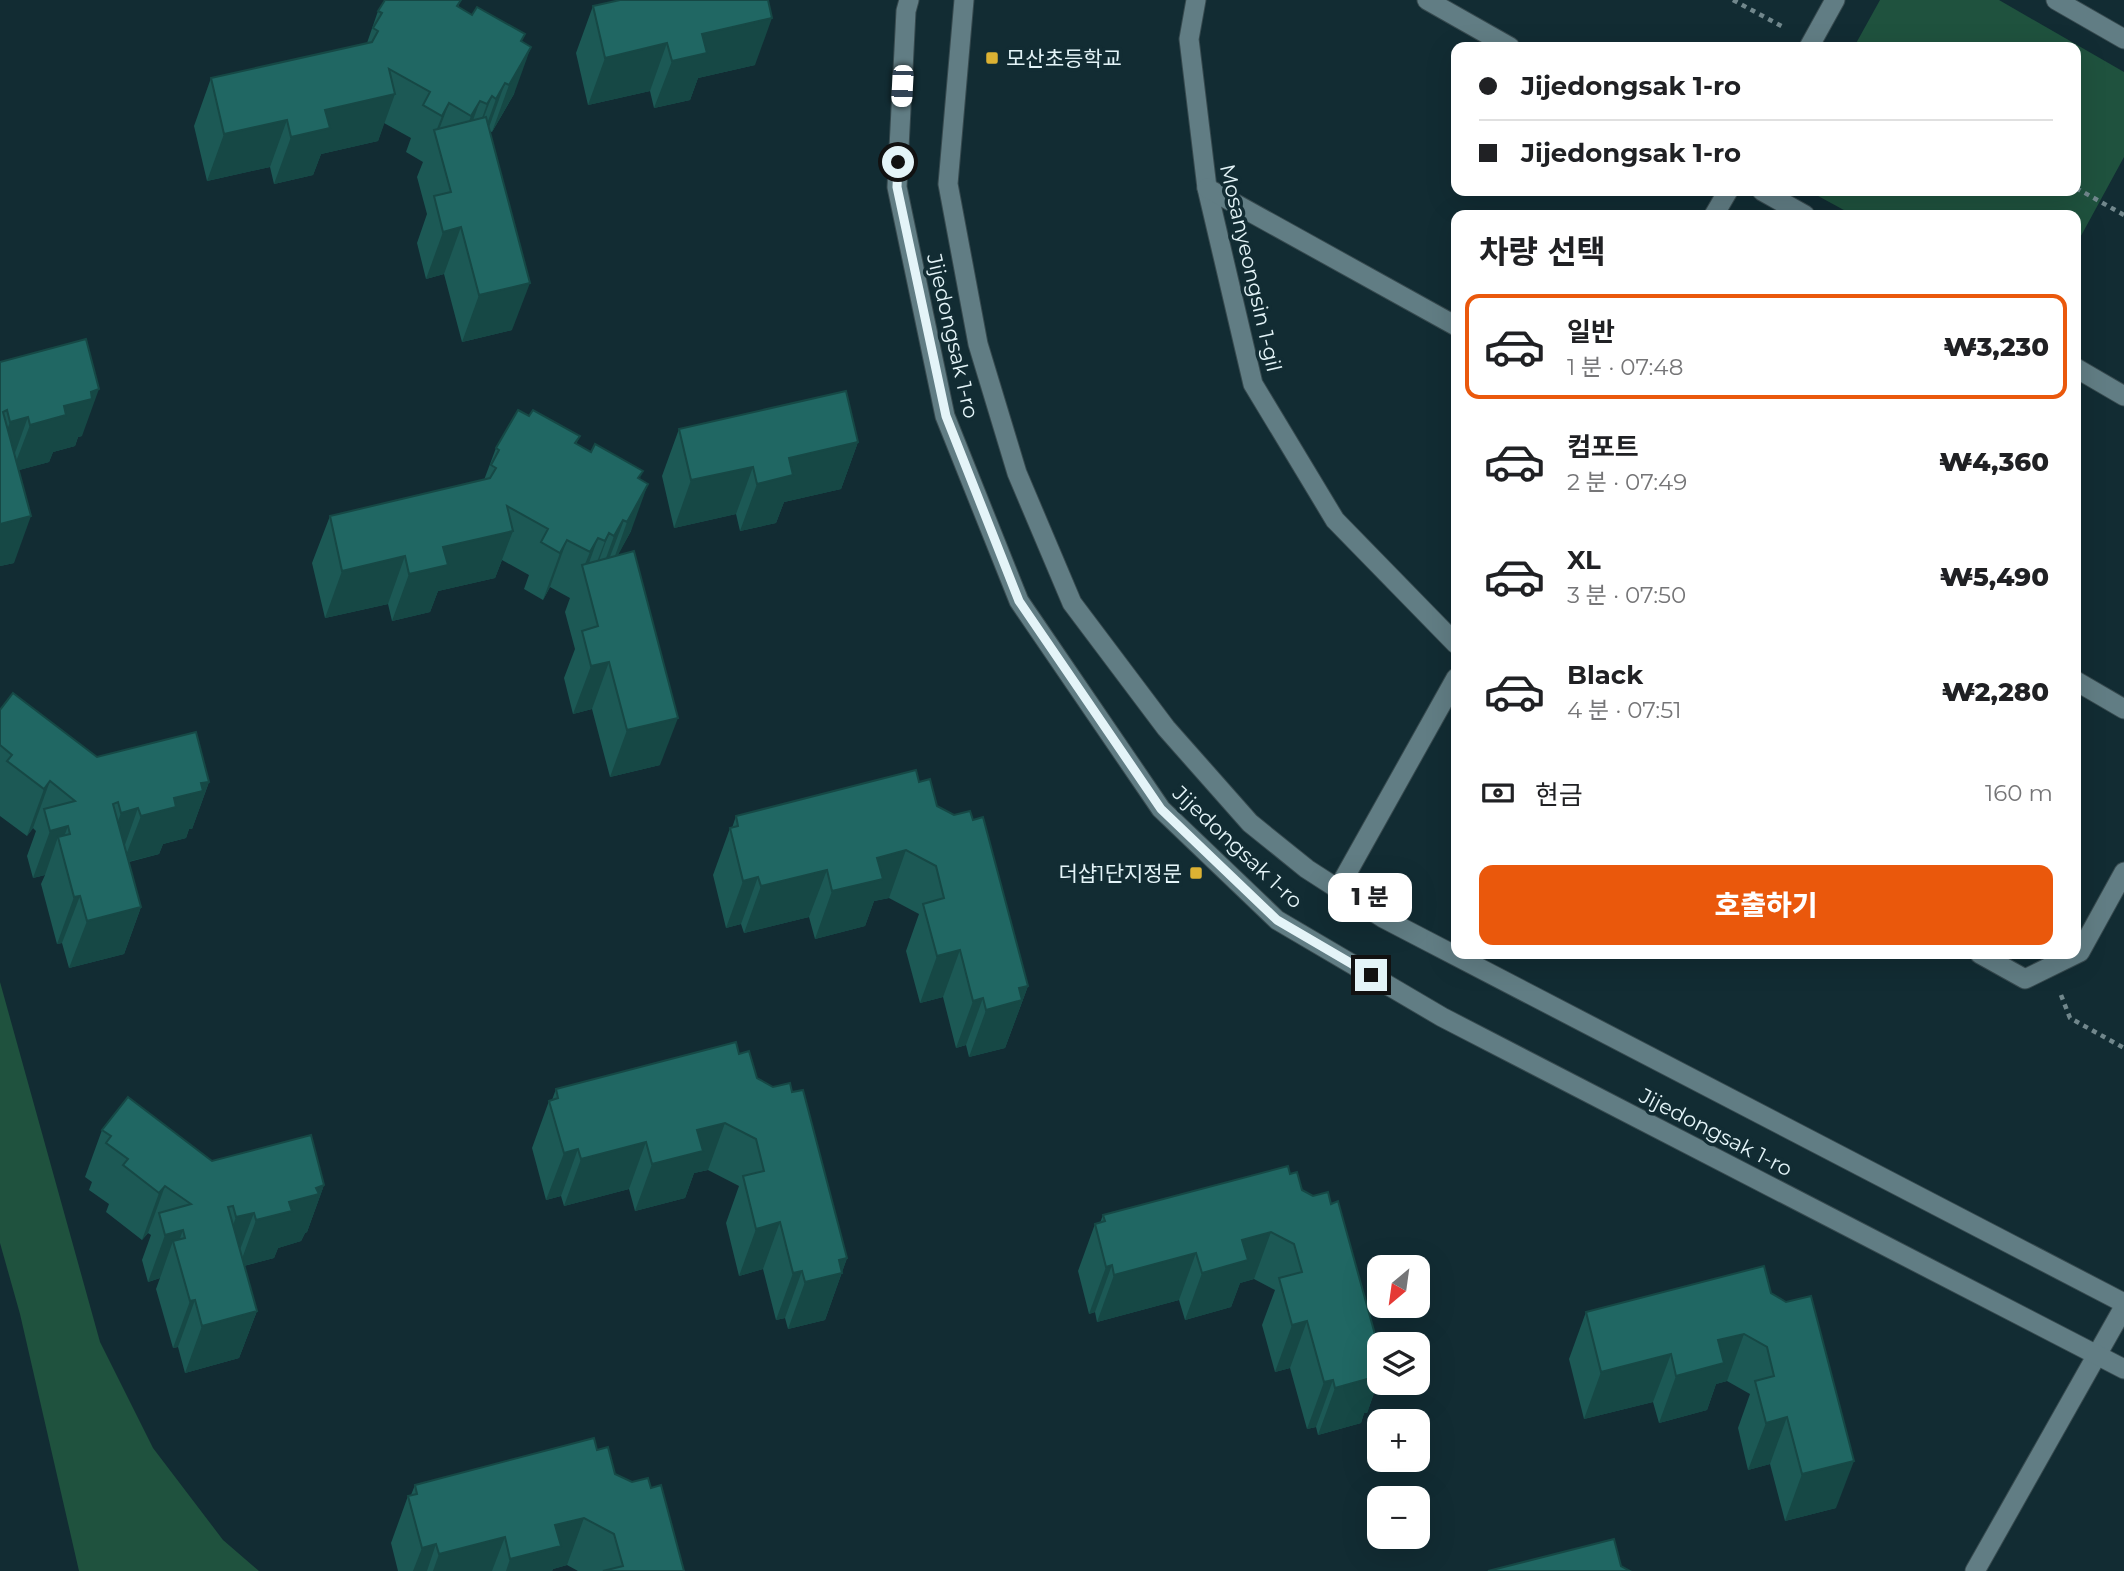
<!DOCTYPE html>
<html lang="ko">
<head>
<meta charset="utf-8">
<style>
  body { margin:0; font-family:Montserrat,"Noto Sans KR",sans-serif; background:#f2f2f2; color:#202124; height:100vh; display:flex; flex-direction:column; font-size:26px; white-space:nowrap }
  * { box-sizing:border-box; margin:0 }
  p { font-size:23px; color:#757577 }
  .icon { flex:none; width:38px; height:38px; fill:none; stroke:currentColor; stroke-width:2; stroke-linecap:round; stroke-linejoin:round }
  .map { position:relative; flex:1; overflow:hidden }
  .drawer { position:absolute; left:1451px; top:210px; width:630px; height:749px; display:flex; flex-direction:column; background:#fff; border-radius:14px; box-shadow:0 7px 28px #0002 }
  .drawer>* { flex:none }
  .hud { position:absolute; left:1451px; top:42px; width:630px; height:154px; border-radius:14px; box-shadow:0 7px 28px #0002; display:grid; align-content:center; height:154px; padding:0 28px; background:#fff }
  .needle { width:46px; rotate:209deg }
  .fabs { position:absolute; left:1367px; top:1255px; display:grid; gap:14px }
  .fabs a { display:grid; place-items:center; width:63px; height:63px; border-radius:14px; background:#fff; box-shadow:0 7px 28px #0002; font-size:35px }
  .end { position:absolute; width:32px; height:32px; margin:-16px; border:9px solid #e4f4f8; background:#111; box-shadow:0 0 0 4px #111 }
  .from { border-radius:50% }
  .bubble { position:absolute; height:49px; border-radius:14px; background:#fff; box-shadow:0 7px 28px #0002; font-size:23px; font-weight:800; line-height:49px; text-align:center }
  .car { position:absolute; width:21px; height:42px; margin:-21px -10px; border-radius:9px; box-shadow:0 0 5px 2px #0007; background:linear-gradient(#fff 24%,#345 0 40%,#fff 0 76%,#345 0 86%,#fff 0) }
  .hud b { display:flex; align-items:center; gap:24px; height:66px; font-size:26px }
  .hud b+b { border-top:2px solid #e0e0e0 }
  .hud i { width:18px; height:18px; background:#202124 }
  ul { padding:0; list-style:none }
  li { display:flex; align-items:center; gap:21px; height:105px; margin:0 14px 10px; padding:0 14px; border:4px solid transparent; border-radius:14px }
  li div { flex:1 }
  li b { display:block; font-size:26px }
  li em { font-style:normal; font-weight:800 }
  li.on { border-color:#ea580c }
  li>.icon { width:63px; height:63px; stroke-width:1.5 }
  h2 { padding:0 28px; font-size:32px; line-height:84px }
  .pay { display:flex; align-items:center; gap:18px; height:77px; padding:0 28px; font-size:26px }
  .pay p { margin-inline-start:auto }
  .cta { display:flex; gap:14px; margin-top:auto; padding:14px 28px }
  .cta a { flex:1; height:80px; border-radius:14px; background:#ea580c; color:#fff; font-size:28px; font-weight:800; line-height:80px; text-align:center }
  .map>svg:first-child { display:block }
  .green { fill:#1f523e }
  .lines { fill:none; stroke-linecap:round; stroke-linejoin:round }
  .minor-casing { stroke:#374a4f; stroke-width:21 }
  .tertiary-casing { stroke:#374a4f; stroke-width:21 }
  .path { stroke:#71878c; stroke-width:4.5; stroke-dasharray:5 5; stroke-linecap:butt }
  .minor { stroke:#617d84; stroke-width:19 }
  .tertiary { stroke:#617d84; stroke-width:19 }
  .wall { fill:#1c5955 }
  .shaded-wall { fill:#164845 }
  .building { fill:#206763; stroke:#164845; stroke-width:2 }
  .route { stroke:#e4f4f8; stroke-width:9 }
  .poi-dot { fill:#dcb233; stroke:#122c33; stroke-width:2.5 }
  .labels { text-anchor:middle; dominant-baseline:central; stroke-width:7; stroke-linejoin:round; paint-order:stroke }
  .poi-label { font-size:21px; fill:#e4f4f8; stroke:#122c33; text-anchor:start }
  .street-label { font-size:21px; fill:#e4f4f8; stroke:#122c33 }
</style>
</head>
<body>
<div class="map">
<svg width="2124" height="1571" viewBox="0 0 2124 1571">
  <rect width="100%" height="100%" fill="#122c33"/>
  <g class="green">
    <path d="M1880,0H1999L2124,72V157L2076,245V215H1853L1809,191H2076V47H1854Z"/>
    <path d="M0,982L100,1342L153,1448L223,1540L259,1571H79L20,1314L0,1243Z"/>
  </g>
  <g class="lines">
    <defs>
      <g id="minor">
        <path d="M1196,0L1189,39L1207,188L1253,384L1335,520L1456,644"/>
        <path d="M1427,0L1510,47"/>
        <path d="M2056,0L2124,39"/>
        <path d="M1809,47L1835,0"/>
        <path d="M1207,188L1456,326"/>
        <path d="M1762,191L1805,215"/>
        <path d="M1714,215L1728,191"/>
        <path d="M2076,368L2124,396"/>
        <path d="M2076,681L2124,709"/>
        <path d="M1338,889L1456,678"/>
        <path d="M1980,954L2025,979L2080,952L2124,872"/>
        <path d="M1975,1571L2124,1307"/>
      </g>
      <g id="tertiary">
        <path d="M909,0L906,11L897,187L945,416L1019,601L1161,809L1277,920L1442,1017L2124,1369"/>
        <path d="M964,0L948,184L978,344L1017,473L1072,603L1166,728L1250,823L1307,869L1383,918L2124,1303"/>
      </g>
    </defs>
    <use href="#minor" class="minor-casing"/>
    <use href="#tertiary" class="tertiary-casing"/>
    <g class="path">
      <path d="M1733,0L1785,28"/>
      <path d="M2076,188L2124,215"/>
      <path d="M2061,995L2070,1018L2124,1048"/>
    </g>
    <use href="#minor" class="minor"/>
    <use href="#tertiary" class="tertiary"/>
  </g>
  <g class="wall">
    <path d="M461,0L458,7L522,42L514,94L492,132L489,131L512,330L462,342L444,274L426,279L417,243L427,214L417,177L423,162L406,152L411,138L384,123L378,141L321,154L313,175L274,184L270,167L207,181L194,126L211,78L367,43L378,11Z"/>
    <path d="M593,6L755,65L698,78L690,100L654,108L650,91L588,105L576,53Z"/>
    <path d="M0,362L82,436L78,437L75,446L53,452L49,462L19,470L14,563L0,566Z"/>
    <path d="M529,416L580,436L576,444L639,479L631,531L617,556L660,765L610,777L592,709L573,714L564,678L575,649L565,612L570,598L550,587L543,600L524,589L529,575L502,560L495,578L438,591L430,612L392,621L388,604L325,618L312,563L330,516L484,480L496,448Z"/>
    <path d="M679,429L858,442L841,489L784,502L776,523L740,531L736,514L674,528L662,476Z"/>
    <path d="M0,710L97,757L209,782L192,829H189L186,838L163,844L159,854L129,862L141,907L124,954L69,968L62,943L57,944L41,884L45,875L33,878L27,856L36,831L33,828L27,836L0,816Z"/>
    <path d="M919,782L937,806L1028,986L1005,1048L969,1057L966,1045L956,1048L943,997L920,1003L906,951L919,914L889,898L874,901L865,926L815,939L809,917L744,933L741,924L726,928L713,875L730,828H732L736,816Z"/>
    <path d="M739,1054L757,1078L773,1087L792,1092L847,1258L825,1320L788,1329L785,1318L776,1320L763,1269L739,1276L726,1223L739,1186L708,1170L694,1173L685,1198L635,1211L629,1189L564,1206L561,1196L546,1200L532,1148L549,1101L552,1100L556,1089Z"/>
    <path d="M102,1130L212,1161L324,1185L307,1232L305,1233L301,1241L278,1248L274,1258L244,1266L257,1311L239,1358L185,1373L178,1347L173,1348L156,1289L160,1278L148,1282L142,1260L151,1235L148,1233L142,1240L106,1212L109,1204L89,1190L92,1182L85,1177Z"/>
    <path d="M1290,1174L1302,1190L1331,1204L1379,1349V1379L1367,1413H1364L1361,1423L1318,1435L1316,1427L1307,1429L1290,1368L1275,1372L1262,1325L1275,1290L1254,1279L1240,1283L1231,1307L1185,1320L1179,1300L1097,1322L1095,1312L1089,1314L1078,1271L1095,1224L1100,1223L1103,1215Z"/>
    <path d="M1771,1293L1836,1508L1785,1521L1770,1464L1748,1470L1738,1428L1750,1394L1727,1381L1716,1384L1707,1410L1659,1423L1653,1402L1584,1419L1569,1359L1586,1312Z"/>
    <path d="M597,1450L615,1474L632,1482L651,1488L684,1571H578L567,1565L553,1569L552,1571H398L391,1543L408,1496L411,1495L415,1485Z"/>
  </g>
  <g class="shaded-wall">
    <path d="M772,18L755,65L698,78L690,100L654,108L672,61L702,34Z"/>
    <path d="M667,43L650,91L588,105L605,58Z"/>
    <path d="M531,47L514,94L492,132L509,85Z"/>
    <path d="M505,83L488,130L479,146L496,99Z"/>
    <path d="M395,94L378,141L321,154L313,175L274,184L291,137L325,110Z"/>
    <path d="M492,96L474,143L470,152L487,104Z"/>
    <path d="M480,101L463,148L454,163L471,116Z"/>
    <path d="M449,103L436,138L435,134L442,116Z"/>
    <path d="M287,120L270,167L207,181L224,134Z"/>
    <path d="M461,227L444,274L426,279L443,232Z"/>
    <path d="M530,283L512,330L462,342L479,295Z"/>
    <path d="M99,389L82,436L78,437L75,446L53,452L49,462L12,472L30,425L91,392Z"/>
    <path d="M28,417L11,464L0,449L10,422Z"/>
    <path d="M858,442L841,489L784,502L776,523L740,531L757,484L789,458Z"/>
    <path d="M753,467L736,514L674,528L691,480Z"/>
    <path d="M643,471L606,567L597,583L614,536Z"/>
    <path d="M648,484L631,531L610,570L627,522Z"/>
    <path d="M31,516L14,563L0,566V524Z"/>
    <path d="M513,531L495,578L438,591L430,612L392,621L409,574L443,547Z"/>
    <path d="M609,533L592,580L587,588L605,541Z"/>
    <path d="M598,538L585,574L583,569L590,552Z"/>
    <path d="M567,540L550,587L543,600L560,553Z"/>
    <path d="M405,556L388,604L325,618L342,571Z"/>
    <path d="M609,662L592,709L573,714L591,666Z"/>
    <path d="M678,718L660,765L610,777L627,730Z"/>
    <path d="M50,781L33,828L27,836L44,789Z"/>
    <path d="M209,782L192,829H189L186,838L163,844L159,854L123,863L141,816L201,783Z"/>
    <path d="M138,808L121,856L104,860L121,813Z"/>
    <path d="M68,826L61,845L58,837L45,875L33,878L50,831Z"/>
    <path d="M906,850L889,898L874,901L865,926L815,939L832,891L877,858Z"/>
    <path d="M827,870L809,917L744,933L761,886Z"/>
    <path d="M758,877L741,924L726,928L743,881Z"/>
    <path d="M80,896L62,943L57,944L74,897Z"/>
    <path d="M141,907L124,954L69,968L87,921Z"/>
    <path d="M960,950L943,997L920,1003L937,956Z"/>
    <path d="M1028,986L1005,1048L969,1057L986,1010L1019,988Z"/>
    <path d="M983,998L966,1045L956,1048L973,1001Z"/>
    <path d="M725,1123L708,1170L694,1173L685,1198L635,1211L652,1164L697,1130Z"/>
    <path d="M646,1142L629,1189L564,1206L581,1159Z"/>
    <path d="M578,1149L561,1196L546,1200L564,1153Z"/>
    <path d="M324,1185L307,1232L305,1233L301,1241L278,1248L274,1258L239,1267L256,1220L316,1188Z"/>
    <path d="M165,1186L148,1233L142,1240L159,1193Z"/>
    <path d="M254,1213L236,1260L219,1264L236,1217Z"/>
    <path d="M780,1222L763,1269L739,1276L756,1229Z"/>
    <path d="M183,1230L176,1250L173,1241L160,1278L148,1282L165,1235Z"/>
    <path d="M1271,1232L1254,1279L1240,1283L1231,1307L1185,1320L1202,1273L1242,1240Z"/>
    <path d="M1196,1253L1179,1300L1097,1322L1114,1275Z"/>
    <path d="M847,1258L825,1320L788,1329L805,1282L839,1260Z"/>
    <path d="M1112,1265L1095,1312L1089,1314L1106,1267Z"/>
    <path d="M802,1271L785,1318L776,1320L793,1273Z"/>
    <path d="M195,1300L178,1347L173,1348L190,1301Z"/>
    <path d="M257,1311L239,1358L185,1373L202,1326Z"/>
    <path d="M1307,1321L1290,1368L1275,1372L1292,1325Z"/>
    <path d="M1744,1334L1727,1381L1716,1384L1707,1410L1659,1423L1676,1376L1718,1340Z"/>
    <path d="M1671,1354L1653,1402L1584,1419L1601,1372Z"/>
    <path d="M1379,1367V1379L1367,1413H1364L1361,1423L1318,1435L1335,1388Z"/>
    <path d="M1333,1380L1316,1427L1307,1429L1324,1382Z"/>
    <path d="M1787,1417L1770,1464L1748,1470L1766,1423Z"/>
    <path d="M1854,1461L1836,1508L1785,1521L1802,1474Z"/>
    <path d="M584,1518L567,1565L553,1569L552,1571H506L510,1559L555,1525Z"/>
    <path d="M505,1537L492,1571H433L439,1554Z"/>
    <path d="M436,1544L427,1571H413L422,1548Z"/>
  </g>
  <g class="building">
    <path d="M385,0H461L457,6L472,15L477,7L525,34L521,41L531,47L509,85L505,83L496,99L492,96L487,104L480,101L471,116L449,103L442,116L423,105L430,92L389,69L395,94L325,110L330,128L291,137L287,120L224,134L211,78L372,42L378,31L373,28L382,13L378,11Z"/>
    <path d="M620,0H768L772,18L702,34L707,53L672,61L667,43L605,58L593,6Z"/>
    <path d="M486,117L530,283L479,295L461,227L443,232L434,196L451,192L434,130Z"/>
    <path d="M86,339L99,389L91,392L92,399L64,406L66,415L30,425L28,417L10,422L7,410L3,412L31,516L0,524V362Z"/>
    <path d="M846,391L858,442L789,458L793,475L757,484L753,467L691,480L679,429Z"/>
    <path d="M518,410L529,416L533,410L580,436L575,443L591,452L595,444L643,471L638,478L648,484L627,522L623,520L614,536L609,533L605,541L598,538L590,552L567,540L560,553L541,542L548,529L507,506L513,531L443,547L448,565L409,574L405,556L342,571L330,516L490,478L496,468L491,465L499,450L496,448Z"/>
    <path d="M634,551L678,718L627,730L609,662L591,666L582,631L598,626L582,565Z"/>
    <path d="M13,693L97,757L196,732L209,782L201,783L203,791L174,798L176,807L141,816L138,808L121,813L118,802L113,804L141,907L87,921L80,896L74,897L58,837L70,834L68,826L50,831L44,809L75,801L50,781L44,789L7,761L12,755L0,745V710Z"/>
    <path d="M916,770L919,782L930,779L937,806L954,815L970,811L973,820L983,817L1028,986L1019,988L1022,1000L986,1010L983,998L973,1001L960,950L937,956L923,904L944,898L936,866L906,850L877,858L883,879L832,891L827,870L761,886L758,877L743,881L730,828L738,826L736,816Z"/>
    <path d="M736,1042L739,1054L749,1051L757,1078L773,1087L790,1083L792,1092L803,1090L847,1258L839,1260L842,1273L805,1282L802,1271L793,1273L780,1222L756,1229L743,1176L764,1171L756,1139L725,1123L697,1130L703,1151L652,1164L646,1142L581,1159L578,1149L564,1153L549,1101L558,1098L556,1089Z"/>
    <path d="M128,1097L212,1161L311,1135L324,1185L316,1188L319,1194L289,1202L292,1211L256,1220L254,1213L236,1217L233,1206L228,1207L257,1311L202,1326L195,1300L190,1301L173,1241L185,1238L183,1230L165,1235L159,1213L191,1204L165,1186L159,1193L123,1165L128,1159L106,1143L111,1136L102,1130Z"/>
    <path d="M1288,1166L1290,1174L1297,1172L1302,1190L1313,1196L1328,1192L1331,1204L1338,1201L1379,1349V1367L1376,1368L1378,1376L1335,1388L1333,1380L1324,1382L1307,1321L1292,1325L1279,1278L1302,1272L1294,1244L1271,1232L1242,1240L1248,1260L1202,1273L1196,1253L1114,1275L1112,1265L1106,1267L1095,1224L1105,1221L1103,1215Z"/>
    <path d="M1764,1266L1771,1293L1786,1302L1811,1296L1854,1461L1802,1474L1787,1417L1766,1423L1755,1381L1774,1376L1767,1347L1744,1334L1718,1340L1724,1363L1676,1376L1671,1354L1601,1372L1586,1312Z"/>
    <path d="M594,1438L597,1450L608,1447L615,1474L632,1482L648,1478L651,1488L661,1485L684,1571H603L623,1566L614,1534L584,1518L555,1525L561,1546L510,1559L505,1537L439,1554L436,1544L422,1548L408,1496L417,1494L415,1485Z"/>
    <path d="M1614,1539L1621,1566L1630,1571H1488Z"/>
  </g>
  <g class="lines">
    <path class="route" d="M898,162L897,187L946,416L1019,601L1161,809L1277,920L1371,975"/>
  </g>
  <g class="poi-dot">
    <rect x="985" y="51" width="14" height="14" rx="3.5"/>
    <rect x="1189" y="866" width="14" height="14" rx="3.5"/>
  </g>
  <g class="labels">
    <g class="poi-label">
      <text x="1006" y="58">모산초등학교</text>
      <text x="1182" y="873" text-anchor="end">더샵1단지정문</text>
    </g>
    <g class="street-label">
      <text transform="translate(1251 268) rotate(77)">Mosanyeongsin 1-gil</text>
      <text transform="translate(953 336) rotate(77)">Jijedongsak 1-ro</text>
      <text transform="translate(1238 847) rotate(43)">Jijedongsak 1-ro</text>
      <text transform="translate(1716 1132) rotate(27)">Jijedongsak 1-ro</text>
    </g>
  </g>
</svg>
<div class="fabs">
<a><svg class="needle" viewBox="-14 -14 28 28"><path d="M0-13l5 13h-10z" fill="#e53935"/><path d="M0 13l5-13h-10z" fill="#757577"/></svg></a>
<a><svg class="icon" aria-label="layers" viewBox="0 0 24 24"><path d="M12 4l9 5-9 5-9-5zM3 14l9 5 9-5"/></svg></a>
<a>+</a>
<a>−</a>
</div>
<i class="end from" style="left:898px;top:162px"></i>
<i class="end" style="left:1371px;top:975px"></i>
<div class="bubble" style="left:1328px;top:873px;width:84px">1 분</div>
<i class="car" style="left:902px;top:86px;rotate:183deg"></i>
<div class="hud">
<b><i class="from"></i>Jijedongsak 1-ro</b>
<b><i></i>Jijedongsak 1-ro</b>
</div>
<section class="drawer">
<h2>차량 선택</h2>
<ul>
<li class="on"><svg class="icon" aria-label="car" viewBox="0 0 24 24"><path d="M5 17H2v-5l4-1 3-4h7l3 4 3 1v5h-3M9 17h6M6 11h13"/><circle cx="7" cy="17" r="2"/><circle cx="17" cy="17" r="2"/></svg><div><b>일반</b><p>1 분 · 07:48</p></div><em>₩3,230</em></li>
<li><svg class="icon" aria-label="car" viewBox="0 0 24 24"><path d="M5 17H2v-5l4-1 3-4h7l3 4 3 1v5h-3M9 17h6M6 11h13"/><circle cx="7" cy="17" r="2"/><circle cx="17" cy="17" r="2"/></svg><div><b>컴포트</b><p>2 분 · 07:49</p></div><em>₩4,360</em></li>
<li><svg class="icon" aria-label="car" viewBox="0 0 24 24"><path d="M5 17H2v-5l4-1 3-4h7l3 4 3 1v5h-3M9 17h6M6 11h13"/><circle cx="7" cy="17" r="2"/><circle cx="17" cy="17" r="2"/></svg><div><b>XL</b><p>3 분 · 07:50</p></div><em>₩5,490</em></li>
<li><svg class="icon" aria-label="car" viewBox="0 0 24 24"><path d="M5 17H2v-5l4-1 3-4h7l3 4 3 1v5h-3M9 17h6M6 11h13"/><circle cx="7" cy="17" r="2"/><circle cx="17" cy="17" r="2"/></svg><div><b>Black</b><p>4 분 · 07:51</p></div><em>₩2,280</em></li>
</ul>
<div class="pay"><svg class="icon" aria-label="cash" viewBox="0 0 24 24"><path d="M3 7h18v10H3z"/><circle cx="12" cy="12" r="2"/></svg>현금<p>160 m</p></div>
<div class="cta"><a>호출하기</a></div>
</section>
</div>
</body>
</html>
